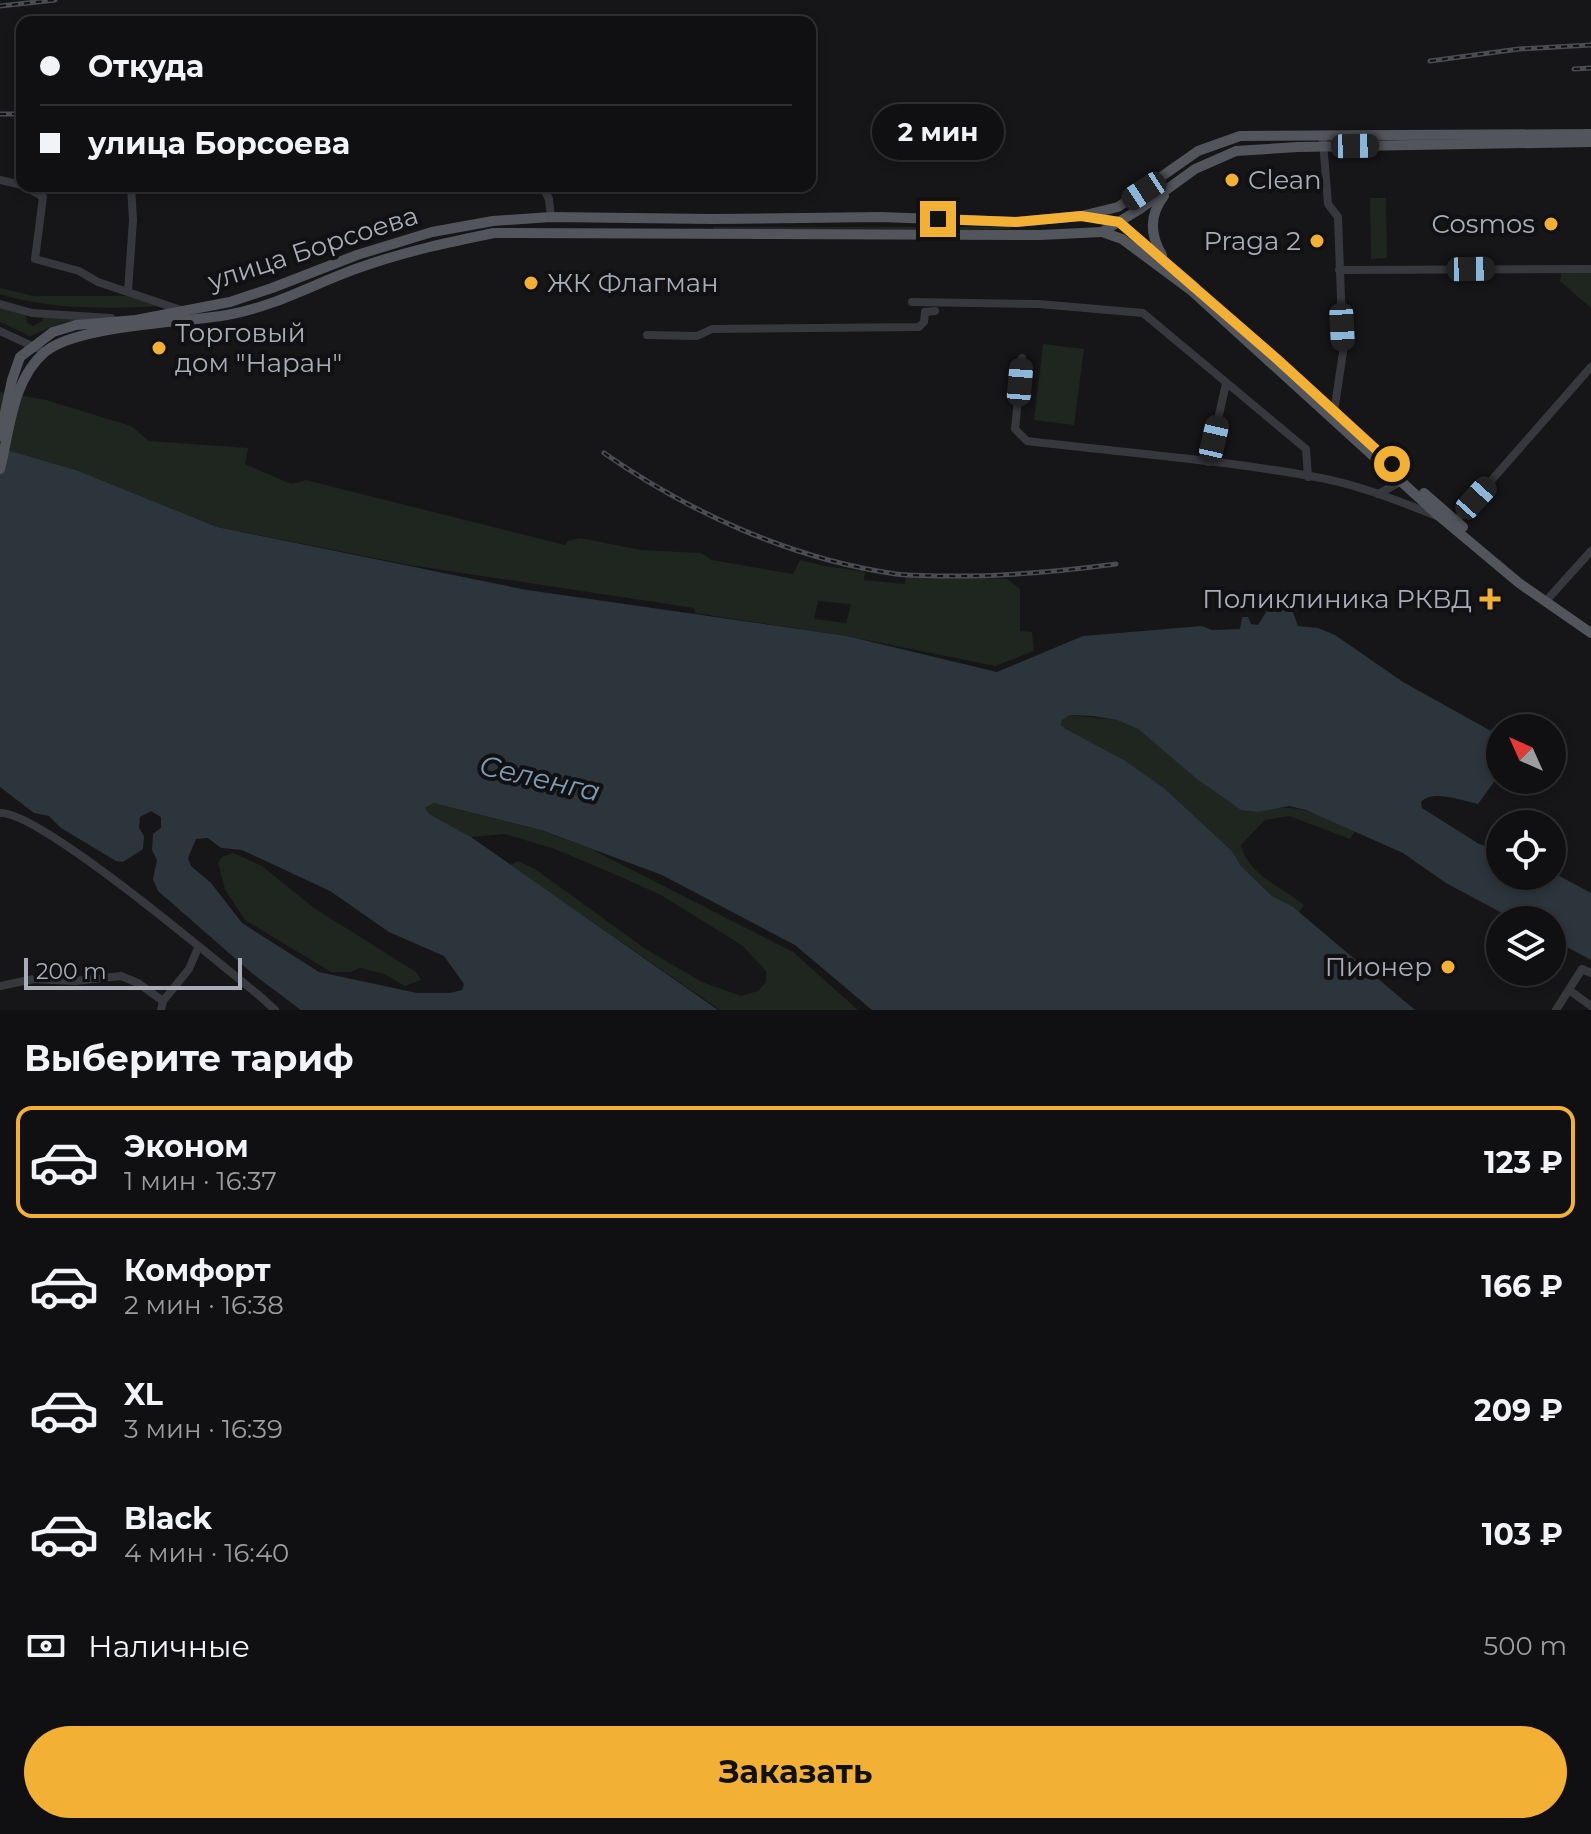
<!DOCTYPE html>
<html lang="ru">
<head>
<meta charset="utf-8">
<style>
  body { margin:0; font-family:Montserrat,sans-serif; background:#19191b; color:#f1f3f6; height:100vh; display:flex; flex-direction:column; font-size:30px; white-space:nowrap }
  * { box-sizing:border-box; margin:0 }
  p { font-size:26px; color:#9c9d9f }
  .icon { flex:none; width:44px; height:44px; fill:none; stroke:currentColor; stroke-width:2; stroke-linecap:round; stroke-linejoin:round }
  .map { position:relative; height:1010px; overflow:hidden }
  .side { display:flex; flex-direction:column; background:#101012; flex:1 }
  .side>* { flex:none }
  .hud { position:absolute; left:16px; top:16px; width:800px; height:176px; border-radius:16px; box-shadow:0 4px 12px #0003,0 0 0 2px #303032; display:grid; align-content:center; height:176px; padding:0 24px; background:#101012 }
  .needle { width:52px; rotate:315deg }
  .tools { position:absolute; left:1486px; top:714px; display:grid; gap:16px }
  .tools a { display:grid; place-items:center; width:80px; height:80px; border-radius:50%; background:#101012; box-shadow:0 4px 12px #0003,0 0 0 2px #303032; font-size:40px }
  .scale { position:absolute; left:24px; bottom:20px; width:218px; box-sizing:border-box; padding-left:8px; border:4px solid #a8adb8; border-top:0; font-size:22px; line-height:28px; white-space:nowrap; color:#a8adb8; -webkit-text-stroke:6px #111113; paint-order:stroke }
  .end { position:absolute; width:36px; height:36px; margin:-18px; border:10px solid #f2b134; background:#111; box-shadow:0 0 0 4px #111 }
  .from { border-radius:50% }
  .bubble { position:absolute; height:56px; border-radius:28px; background:#101012; box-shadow:0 4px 12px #0003,0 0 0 2px #303032; font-size:26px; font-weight:700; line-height:56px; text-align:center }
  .car { position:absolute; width:24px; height:48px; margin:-24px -12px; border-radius:10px; box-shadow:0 0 6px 2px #0007; background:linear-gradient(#222 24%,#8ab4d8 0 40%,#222 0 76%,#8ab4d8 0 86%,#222 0) }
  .hud b { display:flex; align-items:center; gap:28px; height:76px; font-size:30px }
  .hud b+b { border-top:2px solid #303032 }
  .hud i { width:20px; height:20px; background:#f1f3f6 }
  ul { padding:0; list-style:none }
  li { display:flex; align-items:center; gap:24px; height:112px; margin:0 16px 12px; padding:0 8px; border:4px solid transparent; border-radius:16px }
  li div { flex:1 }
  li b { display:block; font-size:30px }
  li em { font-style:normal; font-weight:700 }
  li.selected { border-color:#f2b134 }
  li>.icon { width:72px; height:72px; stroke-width:1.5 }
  h2 { padding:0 24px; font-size:36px; line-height:96px }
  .pay { display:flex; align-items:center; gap:20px; height:88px; padding:0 24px; font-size:30px }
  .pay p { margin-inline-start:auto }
  .cta { display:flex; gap:16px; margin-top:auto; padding:16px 24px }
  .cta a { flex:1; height:92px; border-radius:48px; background:#f2b134; color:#111; font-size:32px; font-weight:700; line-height:92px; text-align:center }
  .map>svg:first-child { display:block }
  .green { fill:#1e261f; fill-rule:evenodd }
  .water { fill:#2c353c; fill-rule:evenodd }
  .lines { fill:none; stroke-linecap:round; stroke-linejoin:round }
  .minor { stroke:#37383d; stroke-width:8 }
  .major { stroke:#53555c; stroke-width:10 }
  .rail-casing { stroke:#4a4c52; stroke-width:5 }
  .rail { stroke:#111113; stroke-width:2; stroke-dasharray:6; stroke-linecap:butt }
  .route { stroke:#f2b134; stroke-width:10 }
  .poi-dot { fill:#f2b134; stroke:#111113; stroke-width:3 }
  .labels { text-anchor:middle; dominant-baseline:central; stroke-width:8; stroke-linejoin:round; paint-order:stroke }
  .poi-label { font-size:26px; fill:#a8adb8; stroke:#111113; text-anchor:end }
  .street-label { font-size:26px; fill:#a8adb8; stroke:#111113 }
  .water-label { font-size:28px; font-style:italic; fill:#7f9bb3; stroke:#111113 }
</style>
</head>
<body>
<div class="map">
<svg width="1591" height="1010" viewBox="0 0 1591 1010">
  <rect width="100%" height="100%" fill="#161618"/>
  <g class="green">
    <path d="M1370,198H1386L1387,258L1371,259Z"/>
    <path d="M713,227H1011V229L713,230Z"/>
    <path d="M1562,269H1591V308L1560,281Z"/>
    <path d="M0,288L33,296H141L162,306C108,309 52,310 0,294Z"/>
    <path d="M0,303L26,311L27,323L33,326L42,321L45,314L93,318L62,323L30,336L0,322Z"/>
    <path d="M1043,344L1084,349L1074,425L1034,420Z"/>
    <path d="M0,392L46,400L131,426L149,441L248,448L245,464L291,484L306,480L565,545L568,541L580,538L641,550L701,553L712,560L793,574L800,560L825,566L865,572L864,580L905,584L906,576L1007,579L1020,589V631L1032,632L1034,651L995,666L847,636L695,613L694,608L410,565L217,527L76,470L0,448ZM818,601L851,604L846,623L814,619Z"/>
    <path d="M1070,715L1117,720L1138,729L1161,748L1258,812C1298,800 1319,816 1355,831L1350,839L1289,816L1265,820L1241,845C1248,875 1282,887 1304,905L1299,912L1272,896L1241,866L1232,851L1164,788L1124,760L1066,729L1061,725L1062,720Z"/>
    <path d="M434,803L540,830L591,849L793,952L858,1010H720L510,865L518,861L535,869L647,950L702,982L741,996L758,991L766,982V971L743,946L661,895L621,877L555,849L505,834L471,837L428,814L425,808Z"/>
    <path d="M233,853L262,866L314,908L416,972L421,980L405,986L384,974L360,968L350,972H331L245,920L225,889L218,863L222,857Z"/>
  </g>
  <path class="water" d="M0,448L76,470L217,527L527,590L847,636L997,672L1083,636L1202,626L1212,630L1240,629L1242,617H1248L1251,624L1258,625L1268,609L1292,610L1298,626L1318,628L1335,635L1403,682L1500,736V780H1524L1521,788L1496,779L1478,804C1462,801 1433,789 1421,802L1422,808L1479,844L1500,851V876H1552V872L1591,893V960L1552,939V920H1515L1446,883L1403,853L1306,810L1289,806L1258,812L1241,810L1197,779L1138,729L1117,720L1093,716L1070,715L1062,720L1061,725L1066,729L1124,760L1164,788L1232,851L1241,866L1272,896L1293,907L1415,1010H872L795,945L662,875L541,830L434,803L425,808L429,814L471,837L718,1010H301L253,974L158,891L153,879L157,860L152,850L153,834L161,828V817L151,811L140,817L139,828L144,836L143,849L123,862L116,861L61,828L49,816L34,813L0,787ZM208,838L221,848L242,850L330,891L389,932L444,956L464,984L462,990L450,993H417L319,972L242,923L211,883L191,866L188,858L196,839Z"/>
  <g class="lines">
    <g class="minor">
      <path d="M1323,141L1328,204L1338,217L1343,352L1333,419"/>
      <path d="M0,180L22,185"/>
      <path d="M25,186L43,197L35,259L79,271L98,282L181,310"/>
      <path d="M542,186L549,199L551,217"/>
      <path d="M1339,270L1591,269"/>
      <path d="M128,291L133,220L131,186"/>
      <path d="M912,302L1039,304L1143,313L1306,449L1308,477"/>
      <path d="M0,304L32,313L111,318"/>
      <path d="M0,331L45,352"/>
      <path d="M647,335L697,336L712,329L919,327L924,322L925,312L935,311"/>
      <path d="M1022,358L1015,429L1027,441C1126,453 1228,460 1326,479C1364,487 1401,502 1437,516"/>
      <path d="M1208,462L1226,384"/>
      <path d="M1378,494L1402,481"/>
      <path d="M1454,523L1591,367"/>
      <path d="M1545,602L1591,551"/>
      <path d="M0,813C39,810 221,965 261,997L275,1010"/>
      <path d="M0,986L34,979L75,981L121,976L138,983L163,1001L161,1010"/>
      <path d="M1569,990L1591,1006"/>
      <path d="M163,1001L189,969L198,948"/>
      <path d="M1556,1010L1582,969L1591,973"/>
    </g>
    <g class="major">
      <path d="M1094,218L1119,222L1179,274"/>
      <path d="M1102,232L1122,239L1192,291L1439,516L1519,583L1591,633"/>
      <path d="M1162,255C1150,235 1149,215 1164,196"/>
      <path d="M1176,271L1195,287"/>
      <path d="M0,436L12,380L20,357L53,332L76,325L136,320L230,302L272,288L357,255L432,232L493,221L551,217L712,219L881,217L1016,222L1081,216L1118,207L1198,151L1240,136L1591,134"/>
      <path d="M0,469C10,430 12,380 45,352C77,325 182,323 227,315C275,307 319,281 364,266C407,251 450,242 494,233L1040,235L1102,232L1140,209L1195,169L1236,151L1298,147L1591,142"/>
      <path d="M1424,493L1463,527"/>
    </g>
    <defs>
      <g id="rail">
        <path d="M0,6L55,0"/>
        <path d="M1430,61L1519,49L1591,45"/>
        <path d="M1574,69L1591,68"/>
        <path d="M0,114H22"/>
        <path d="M604,453C690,513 792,559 896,574C910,576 925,575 939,576C1000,577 1056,572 1116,564"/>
      </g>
    </defs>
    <use href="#rail" class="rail-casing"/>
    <use href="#rail" class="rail"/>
  </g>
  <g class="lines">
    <path class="route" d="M938,219L1016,222L1081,216L1119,222L1277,359L1392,464"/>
  </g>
  <g class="poi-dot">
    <circle cx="1232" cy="180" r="8"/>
    <circle cx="1551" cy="224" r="8"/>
    <circle cx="1317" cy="241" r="8"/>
    <circle cx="531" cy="283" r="8"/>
    <circle cx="159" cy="348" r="8"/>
    <path d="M1486 587h8v8h8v8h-8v8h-8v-8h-8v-8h8z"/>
    <circle cx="1448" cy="967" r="8"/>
  </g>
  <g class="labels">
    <g class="poi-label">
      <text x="1248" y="180" text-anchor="start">Clean</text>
      <text x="1535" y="224">Cosmos</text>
      <text x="1301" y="241">Praga 2</text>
      <text x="547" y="283" text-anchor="start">ЖК Флагман</text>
      <text x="175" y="333" text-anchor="start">Торговый<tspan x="175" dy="30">дом "Наран"</tspan></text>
      <text x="1472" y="599">Поликлиника РКВД</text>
      <text x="1432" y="967">Пионер</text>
    </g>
    <g class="street-label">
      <text transform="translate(313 248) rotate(-18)">улица Борсоева</text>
    </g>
    <g class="water-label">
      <text transform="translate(540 778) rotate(13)">Селенга</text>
    </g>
  </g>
</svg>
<div class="tools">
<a><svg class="needle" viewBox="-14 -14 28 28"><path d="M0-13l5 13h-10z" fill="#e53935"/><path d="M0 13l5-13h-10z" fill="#9c9d9f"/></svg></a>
<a><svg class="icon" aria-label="locate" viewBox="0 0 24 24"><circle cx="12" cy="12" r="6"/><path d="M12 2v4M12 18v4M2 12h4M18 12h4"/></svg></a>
<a><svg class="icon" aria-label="layers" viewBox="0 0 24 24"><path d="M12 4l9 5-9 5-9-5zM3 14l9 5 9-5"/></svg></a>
</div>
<div class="scale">200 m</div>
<i class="end from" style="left:1392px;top:464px"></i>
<i class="end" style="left:938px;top:219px"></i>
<div class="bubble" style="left:872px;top:104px;width:132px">2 мин</div>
<i class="car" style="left:1355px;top:146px;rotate:89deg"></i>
<i class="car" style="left:1144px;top:191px;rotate:237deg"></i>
<i class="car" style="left:1471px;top:269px;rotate:89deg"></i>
<i class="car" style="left:1342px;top:327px;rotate:177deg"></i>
<i class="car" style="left:1020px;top:382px;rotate:5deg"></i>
<i class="car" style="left:1214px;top:439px;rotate:13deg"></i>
<i class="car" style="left:1476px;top:498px;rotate:42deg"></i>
<div class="hud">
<b><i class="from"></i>Откуда</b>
<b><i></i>улица Борсоева</b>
</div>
</div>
<section class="side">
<h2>Выберите тариф</h2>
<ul>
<li class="selected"><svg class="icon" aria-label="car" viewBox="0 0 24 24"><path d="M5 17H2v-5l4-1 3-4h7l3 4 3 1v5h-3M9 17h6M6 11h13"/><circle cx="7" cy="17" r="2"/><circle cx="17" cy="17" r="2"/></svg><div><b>Эконом</b><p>1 мин · 16:37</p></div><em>123 ₽</em></li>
<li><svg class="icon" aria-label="car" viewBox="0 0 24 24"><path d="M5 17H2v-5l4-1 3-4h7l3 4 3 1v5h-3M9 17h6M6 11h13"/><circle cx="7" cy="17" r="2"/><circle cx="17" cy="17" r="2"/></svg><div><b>Комфорт</b><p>2 мин · 16:38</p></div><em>166 ₽</em></li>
<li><svg class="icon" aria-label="car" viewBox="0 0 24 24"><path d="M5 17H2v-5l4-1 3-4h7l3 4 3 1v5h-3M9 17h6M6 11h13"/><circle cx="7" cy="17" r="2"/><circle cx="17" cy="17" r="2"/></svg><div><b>XL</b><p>3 мин · 16:39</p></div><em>209 ₽</em></li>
<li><svg class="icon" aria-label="car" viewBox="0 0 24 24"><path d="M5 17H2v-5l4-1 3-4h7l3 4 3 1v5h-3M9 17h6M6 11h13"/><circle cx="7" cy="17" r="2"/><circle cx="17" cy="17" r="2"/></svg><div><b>Black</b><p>4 мин · 16:40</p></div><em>103 ₽</em></li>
</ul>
<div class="pay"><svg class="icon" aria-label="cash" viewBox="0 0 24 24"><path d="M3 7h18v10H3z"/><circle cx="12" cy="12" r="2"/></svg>Наличные<p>500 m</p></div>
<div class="cta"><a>Заказать</a></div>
</section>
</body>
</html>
